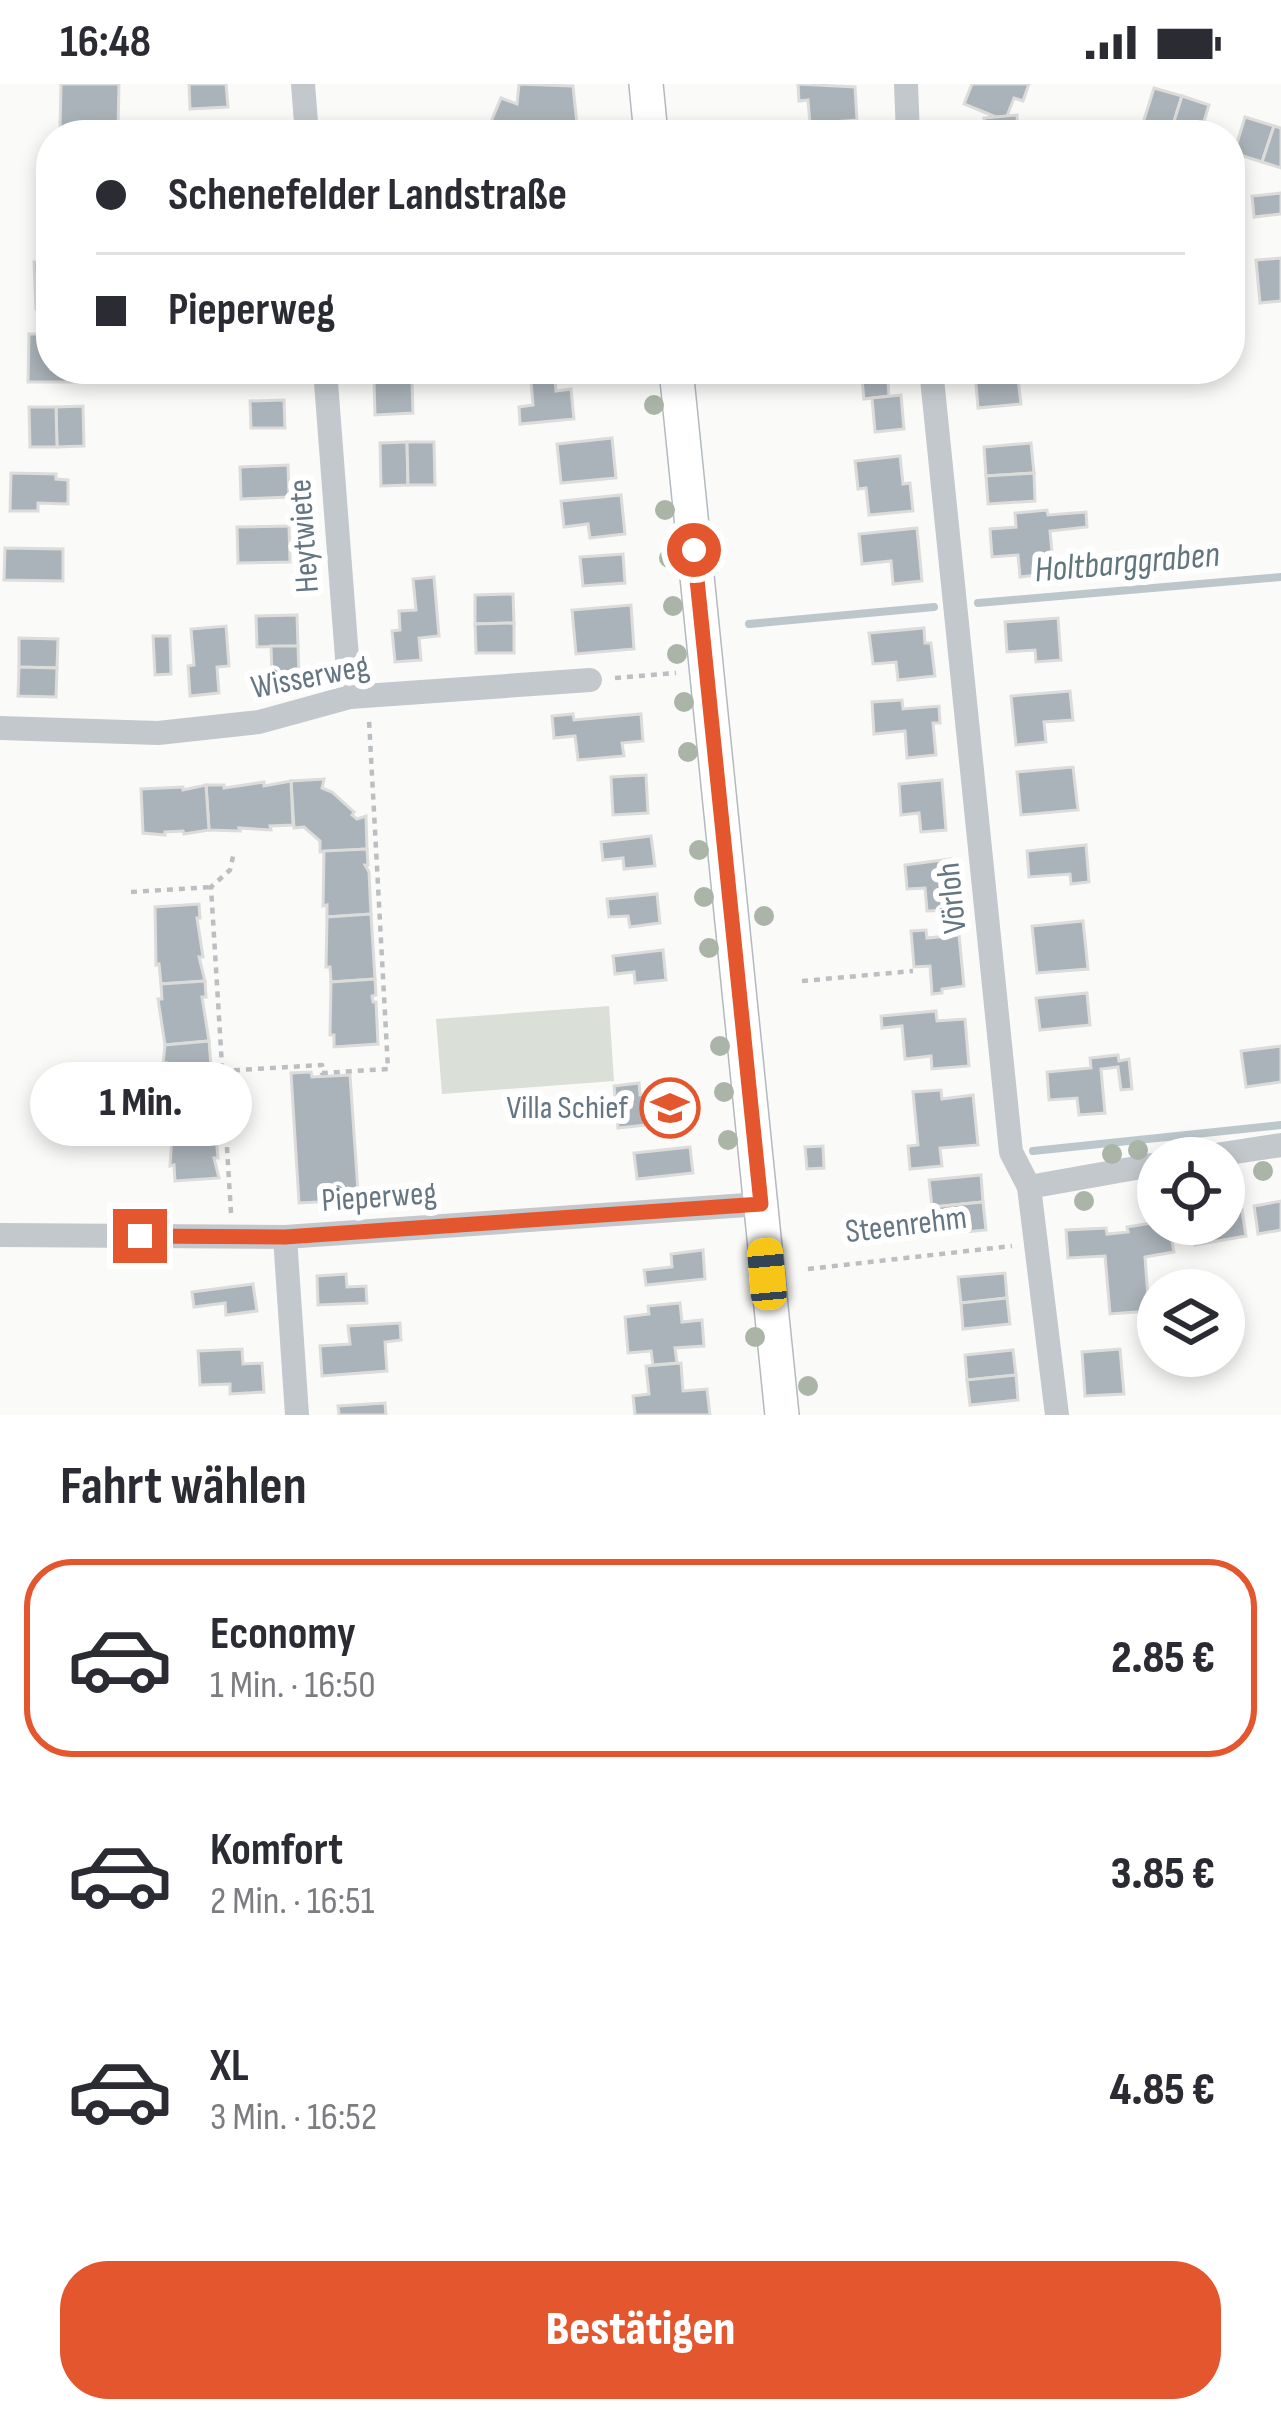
<!DOCTYPE html>
<html lang="de">
<head>
<meta charset="utf-8">
<style>
  body { margin:0; font-family:"Sofia Sans Condensed",sans-serif; background:#f2f2f3; color:#2b2b33; height:100vh; display:flex; flex-direction:column; font-size:45px; white-space:nowrap }
  * { box-sizing:border-box; margin:0 }
  p { font-size:39px; color:#7c7c81 }
  .icon { flex:none; width:66px; height:66px; fill:none; stroke:currentColor; stroke-width:2; stroke-linecap:round; stroke-linejoin:round }
  .map { position:relative; height:1331px; overflow:hidden }
  .panel { display:flex; flex-direction:column; background:#fff; flex:1 }
  .panel>* { flex:none }
  .top-card { position:absolute; left:36px; top:36px; width:1209px; height:264px; border-radius:48px; box-shadow:0 6px 18px #0003; display:grid; align-content:center; height:264px; padding:0 60px; background:#fff }
  .buttons { position:absolute; left:1137px; top:1053px; display:grid; gap:24px }
  .buttons a { display:grid; place-items:center; width:108px; height:108px; border-radius:50%; background:#fff; box-shadow:0 6px 18px #0003; font-size:60px }
  .end { position:absolute; width:54px; height:54px; margin:-27px; border:15px solid #e4572e; background:#fff; box-shadow:0 0 0 6px #fff }
  .from { border-radius:50% }
  .bubble { position:absolute; height:84px; border-radius:42px; background:#fff; box-shadow:0 6px 18px #0003; font-size:39px; font-weight:800; line-height:84px; text-align:center }
  .car { position:absolute; width:36px; height:72px; margin:-36px -18px; border-radius:15px; box-shadow:0 0 9px 3px #0007; background:linear-gradient(#f5c518 24%,#345 0 40%,#f5c518 0 76%,#345 0 86%,#f5c518 0) }
  .top-card b { display:flex; align-items:center; gap:42px; height:114px; font-size:45px }
  .top-card b+b { border-top:3px solid #e1e1e2 }
  .top-card i { width:30px; height:30px; background:#2b2b33 }
  ul { padding:0; list-style:none }
  li { display:flex; align-items:center; gap:36px; height:198px; margin:0 24px 18px; padding:0 36px; border:6px solid transparent; border-radius:48px }
  li div { flex:1 }
  li b { display:block; font-size:45px }
  li em { font-style:normal; font-weight:800 }
  li.current { border-color:#e4572e }
  li>.icon { width:108px; height:108px; stroke-width:1.5 }
  h2 { padding:0 60px; font-size:54px; line-height:144px }
  .button { display:flex; gap:24px; margin-top:auto; padding:24px 60px }
  .button a { flex:1; height:138px; border-radius:48px; background:#e4572e; color:#fff; font-size:48px; font-weight:800; line-height:138px; text-align:center }
  .status { display:flex; justify-content:space-between; align-items:center; height:84px; padding:0 60px; background:#fff; direction:ltr }
  .status svg { height:33px; fill:currentColor }
  .map>svg:first-child { display:block }
  .green { fill:#dadfd7 }
  .lines { fill:none; stroke-linecap:round; stroke-linejoin:round }
  .stream { stroke:#bbc7cb; stroke-width:8 }
  .building { fill:#aab3b9; stroke:#dcdcda; stroke-width:3 }
  .secondary-casing { stroke:#b3babf; stroke-width:36 }
  .path { stroke:#bbbfc2; stroke-width:4.5; stroke-dasharray:6 6; stroke-linecap:butt }
  .street { stroke:#c3c8cc; stroke-width:24 }
  .secondary { stroke:#fff; stroke-width:33 }
  .tree { fill:#aab4a7 }
  .route { stroke:#e4572e; stroke-width:15 }
  .labels { text-anchor:middle; dominant-baseline:central; stroke-width:12; stroke-linejoin:round; paint-order:stroke }
  .street-label { font-size:33px; fill:#657683; stroke:#fff }
  .poi-label { font-size:33px; fill:#657683; stroke:#fff; text-anchor:end }
  .water-label { font-size:36px; font-style:italic; fill:#60757c; stroke:#fff }
</style>
</head>
<body>
<div class="status"><b>16:48</b><svg viewBox="0 0 49 12"><path d="M0 12V9h3v3zM5 12V6h3v6zM10 12V3h3v9zM15 12V0h3v12zM26 1h20v11H26zM47 4h2v5h-2z"/></svg></div>
<div class="map">
<svg width="1281" height="1331" viewBox="0 0 1281 1331">
  <rect width="100%" height="100%" fill="#fafaf8"/>
  <path class="green" d="M609,922L614,997L442,1010L436,935Z"/>
  <g class="lines">
    <g class="stream">
      <path d="M978,519L1281,493"/>
      <path d="M749,540L934,523"/>
      <path d="M1033,1067L1281,1041"/>
    </g>
  </g>
  <g class="building">
    <path d="M61,0H119L118,47L60,46Z"/>
    <path d="M189,0H226L228,23L190,25Z"/>
    <path d="M519,0L573,2L577,40L599,38L600,51H517L490,40L501,14L517,20Z"/>
    <path d="M798,0L855,3L857,36L810,40L808,16L799,17Z"/>
    <path d="M972,0H1029L1023,17L1014,14L1007,32L996,33L964,20Z"/>
    <path d="M1154,4L1182,12L1170,50L1142,42Z"/>
    <path d="M1182,12L1209,21L1200,51L1170,50Z"/>
    <path d="M1017,31L1018,45L1009,46V51H946L985,47L984,34Z"/>
    <path d="M1245,33L1274,42L1262,78L1234,69Z"/>
    <path d="M1274,42L1281,44V84L1262,78Z"/>
    <path d="M1281,109V130L1254,133L1252,112Z"/>
    <path d="M1281,174V217L1260,219L1256,176Z"/>
    <path d="M34,178H51V224L36,225Z"/>
    <path d="M29,250H51V285H80V298H28Z"/>
    <path d="M887,285L889,312L864,315L861,287Z"/>
    <path d="M1017,286L1021,320L978,324L975,290Z"/>
    <path d="M555,295L556,307L571,305L574,335L520,340L519,323L533,321L531,298Z"/>
    <path d="M412,296L413,329L375,331L374,297Z"/>
    <path d="M901,311L904,345L875,348L872,314Z"/>
    <path d="M284,316L285,344H251L250,317Z"/>
    <path d="M83,322L84,362L57,363L56,323Z"/>
    <path d="M29,323H56L57,363H30Z"/>
    <path d="M612,354L616,394L561,399L557,360Z"/>
    <path d="M407,358L408,401L381,402L380,359Z"/>
    <path d="M407,358H434L435,401H408Z"/>
    <path d="M1031,359L1034,389L986,392L984,363Z"/>
    <path d="M900,372L903,400L910,399L913,427L869,431L866,404L858,405L855,377Z"/>
    <path d="M288,381L289,413L241,415L240,383Z"/>
    <path d="M11,389L56,390V395L68,396V420L38,419V427H10Z"/>
    <path d="M1034,389L1035,417L988,420L986,392Z"/>
    <path d="M621,411L625,450L590,454L588,440L564,443L561,417Z"/>
    <path d="M1047,426L1048,431L1086,428L1087,443L1050,447L1054,489L1020,493L1018,471L992,473L990,445L1016,443L1015,429Z"/>
    <path d="M289,442L290,478L238,479L237,443Z"/>
    <path d="M917,444L922,497L893,500L891,477L862,480L859,450Z"/>
    <path d="M5,464L63,465V497L4,496Z"/>
    <path d="M623,470L625,499L583,502L580,473Z"/>
    <path d="M434,493L439,552L419,554L421,576L395,578L392,547L400,546L399,527L416,526L413,495Z"/>
    <path d="M513,510L514,539L475,540V511Z"/>
    <path d="M631,521L634,565L576,570L572,526Z"/>
    <path d="M297,531L298,562L257,563L256,532Z"/>
    <path d="M1058,534L1061,576L1036,578L1035,566L1007,568L1005,538Z"/>
    <path d="M514,539V569H476L475,540Z"/>
    <path d="M226,542L229,582L217,583L219,609L190,612L188,582L194,581L191,545Z"/>
    <path d="M924,544L925,559H931L935,592L898,596L896,578L873,580L869,549Z"/>
    <path d="M153,552H170L171,590L155,591Z"/>
    <path d="M19,554L58,555L57,584L19,583Z"/>
    <path d="M271,562H298L299,590L272,591Z"/>
    <path d="M19,583L57,584L56,613L18,612Z"/>
    <path d="M1070,607L1073,636L1044,638L1046,658L1016,661L1011,612Z"/>
    <path d="M902,616L903,625L939,622L940,639H933L936,671L907,674L905,647L874,650L872,618Z"/>
    <path d="M573,630L574,636L641,630L643,657L622,659L624,672L578,676L575,652L554,654L552,632Z"/>
    <path d="M1073,683L1078,726L1021,731L1017,688Z"/>
    <path d="M646,691L648,729L613,731L611,693Z"/>
    <path d="M324,695L322,704L332,708L354,728L352,731L357,735L366,732L367,765L320,768V757L304,743L294,744L291,697Z"/>
    <path d="M942,696L946,746L921,748L919,729L901,731L899,700Z"/>
    <path d="M291,697L293,741L270,742L271,746L239,744L240,747L209,746L206,701H224V704L264,698V702Z"/>
    <path d="M206,701L209,746L184,750L183,747L165,748V751L143,749L141,705L183,703V706Z"/>
    <path d="M651,752L655,782L624,785L623,774L603,776L601,758Z"/>
    <path d="M1086,761L1089,798L1071,800L1070,790L1029,793L1027,767Z"/>
    <path d="M367,765L368,781H365L369,788L371,830L327,833V821L323,822L324,767Z"/>
    <path d="M950,775L954,826L927,827L925,804L907,805L905,781Z"/>
    <path d="M657,810L660,839L630,843L628,832L609,833L607,815Z"/>
    <path d="M199,820L200,834H197L203,873H199L205,897L161,900L159,880L156,881L155,823Z"/>
    <path d="M371,830L375,895L331,898L330,883H326L327,833Z"/>
    <path d="M1083,837L1088,885L1037,889L1032,842Z"/>
    <path d="M926,846L927,854L959,851L964,902L942,905V909L932,910L930,882L914,883L911,847Z"/>
    <path d="M663,866L666,896L635,899L634,888L615,890L613,872Z"/>
    <path d="M375,895L376,911L372,912L373,918H376L378,960L334,963V951H330L331,898Z"/>
    <path d="M205,897L206,913H202L209,957L165,961L158,915H162L161,900Z"/>
    <path d="M1087,909L1090,941L1040,946L1036,914Z"/>
    <path d="M936,927L937,937L965,935L969,982L932,985L931,972L905,975L902,942L882,944L881,932Z"/>
    <path d="M209,957L212,995H208L213,1018L169,1021L164,996H167L166,979L163,980L165,961Z"/>
    <path d="M1281,962V998L1246,1003L1241,967Z"/>
    <path d="M1118,971L1119,977L1129,975L1132,1005L1121,1006L1118,983L1101,985L1105,1029L1079,1031L1077,1014L1049,1016L1047,988L1091,984L1090,974Z"/>
    <path d="M311,988L312,993L350,991L359,1122L337,1123V1117L299,1119L291,989Z"/>
    <path d="M639,999L640,1011L679,1008L682,1037L618,1044L614,1002Z"/>
    <path d="M941,1006L942,1015L973,1011L978,1061L940,1064L942,1082L910,1085L908,1062L918,1061L913,1008Z"/>
    <path d="M213,1018L214,1035H211L212,1042L215,1041L218,1074H214L219,1094L175,1097L174,1081L170,1082L172,1051H168L169,1021Z"/>
    <path d="M823,1062L824,1084L807,1085L805,1063Z"/>
    <path d="M690,1063L693,1089L637,1095L634,1069Z"/>
    <path d="M981,1091L983,1118L932,1123L929,1096Z"/>
    <path d="M1281,1117V1146L1258,1150L1254,1122Z"/>
    <path d="M983,1118L986,1146L934,1151L932,1123Z"/>
    <path d="M1242,1126L1246,1152L1195,1161L1192,1140H1224V1129Z"/>
    <path d="M1158,1138L1169,1140L1174,1168L1145,1173L1149,1227L1110,1230L1105,1172L1068,1174L1066,1146L1106,1144L1107,1150L1128,1148L1127,1143Z"/>
    <path d="M703,1166L705,1195L646,1201L644,1186L672,1183L671,1170Z"/>
    <path d="M1005,1189L1007,1214L961,1219L958,1193Z"/>
    <path d="M346,1190L347,1203L366,1202L367,1219L318,1221L317,1192Z"/>
    <path d="M253,1200L257,1227L226,1231L225,1219L194,1223L192,1208Z"/>
    <path d="M1007,1214L1010,1240L963,1245L961,1219Z"/>
    <path d="M680,1219L682,1238L702,1236L704,1262L675,1264L677,1279L653,1281L651,1267L628,1269L625,1233L649,1230L648,1222Z"/>
    <path d="M400,1239L401,1256L385,1258L387,1287L322,1292L320,1262L350,1260L348,1242Z"/>
    <path d="M242,1265L243,1280L262,1279L264,1308L230,1310V1300L200,1301L198,1267Z"/>
    <path d="M1120,1265L1124,1310L1085,1312L1082,1268Z"/>
    <path d="M1013,1266L1016,1291L967,1296L965,1271Z"/>
    <path d="M681,1279L683,1307L707,1305L710,1331H635L633,1312L649,1310L646,1282Z"/>
    <path d="M1016,1291L1018,1316L970,1321L967,1296Z"/>
    <path d="M385,1319L386,1331H339L338,1322Z"/>
  </g>
  <g class="lines">
    <defs>
      <g id="secondary">
        <path d="M646,0L651,51"/>
        <path d="M676,285L782,1331"/>
      </g>
    </defs>
    <use href="#secondary" class="secondary-casing"/>
    <g class="path">
      <path d="M615,594L676,589"/>
      <path d="M131,808L211,803"/>
      <path d="M802,897L913,887"/>
      <path d="M222,987L322,981V989L388,985L369,636"/>
      <path d="M231,1129L211,803L230,786L234,768"/>
      <path d="M808,1185L1012,1162"/>
    </g>
    <g class="street">
      <path d="M303,0L307,51"/>
      <path d="M906,0L908,51"/>
      <path d="M325,285L350,613"/>
      <path d="M931,285L1011,1068L1029,1103L1057,1331"/>
      <path d="M0,644L158,649L259,638L350,613L590,596"/>
      <path d="M1196,1074L1281,1061"/>
      <path d="M1029,1103L1158,1080"/>
      <path d="M0,1151L285,1153L761,1120"/>
      <path d="M285,1153L297,1331"/>
    </g>
    <use href="#secondary" class="secondary"/>
  </g>
  <g class="tree">
    <circle cx="654" cy="321" r="10"/>
    <circle cx="665" cy="426" r="10"/>
    <circle cx="669" cy="474" r="10"/>
    <circle cx="673" cy="522" r="10"/>
    <circle cx="677" cy="570" r="10"/>
    <circle cx="684" cy="618" r="10"/>
    <circle cx="688" cy="668" r="10"/>
    <circle cx="699" cy="766" r="10"/>
    <circle cx="704" cy="813" r="10"/>
    <circle cx="764" cy="832" r="10"/>
    <circle cx="709" cy="864" r="10"/>
    <circle cx="720" cy="962" r="10"/>
    <circle cx="724" cy="1008" r="10"/>
    <circle cx="728" cy="1056" r="10"/>
    <circle cx="1138" cy="1066" r="10"/>
    <circle cx="1112" cy="1070" r="10"/>
    <circle cx="1263" cy="1087" r="10"/>
    <circle cx="1147" cy="1107" r="10"/>
    <circle cx="1084" cy="1117" r="10"/>
    <circle cx="755" cy="1253" r="10"/>
    <circle cx="808" cy="1302" r="10"/>
  </g>
  <g class="lines">
    <path class="route" d="M140,1152L285,1153L761,1120L694,466"/>
  </g>
  <defs>
    <symbol id="school-ring" viewBox="-11 -11 22 22"><circle r="9.5" fill="#fff" stroke="#e4572e" stroke-width="1.5"/><path d="M0-5L7-2L0 1L-7-2ZM-4 1L0 2.5L4 1V4Q0 6-4 4Z" fill="#e4572e"/></symbol>
  </defs>
  <g fill-rule="evenodd">
    <use href="#school-ring" x="637" y="991" width="66" height="66"/>
  </g>
  <g class="labels">
    <g class="street-label">
      <text transform="translate(304 452) rotate(-94)">Heytwiete</text>
      <text transform="translate(310 593) rotate(-11)">Wisserweg</text>
      <text transform="translate(952 814) rotate(-96)">Vörloh</text>
      <text transform="translate(379 1113) rotate(-4)">Pieperweg</text>
      <text transform="translate(906 1141) rotate(-7)">Steenrehm</text>
    </g>
    <g class="poi-label">
      <text x="628" y="1024">Villa Schief</text>
    </g>
    <g class="water-label">
      <text transform="translate(1127 479) rotate(-5)">Holtbarggraben</text>
    </g>
  </g>
</svg>
<div class="buttons">
<a><svg class="icon" aria-label="locate" viewBox="0 0 24 24"><circle cx="12" cy="12" r="6"/><path d="M12 2v4M12 18v4M2 12h4M18 12h4"/></svg></a>
<a><svg class="icon" aria-label="layers" viewBox="0 0 24 24"><path d="M12 4l9 5-9 5-9-5zM3 14l9 5 9-5"/></svg></a>
</div>
<i class="end from" style="left:694px;top:466px"></i>
<i class="end" style="left:140px;top:1152px"></i>
<div class="bubble" style="left:30px;top:978px;width:222px">1 Min.</div>
<i class="car" style="left:767px;top:1190px;rotate:355deg"></i>
<div class="top-card">
<b><i class="from"></i>Schenefelder Landstraße</b>
<b><i></i>Pieperweg</b>
</div>
</div>
<section class="panel">
<h2>Fahrt wählen</h2>
<ul>
<li class="current"><svg class="icon" aria-label="car" viewBox="0 0 24 24"><path d="M5 17H2v-5l4-1 3-4h7l3 4 3 1v5h-3M9 17h6M6 11h13"/><circle cx="7" cy="17" r="2"/><circle cx="17" cy="17" r="2"/></svg><div><b>Economy</b><p>1 Min. · 16:50</p></div><em>2.85 €</em></li>
<li><svg class="icon" aria-label="car" viewBox="0 0 24 24"><path d="M5 17H2v-5l4-1 3-4h7l3 4 3 1v5h-3M9 17h6M6 11h13"/><circle cx="7" cy="17" r="2"/><circle cx="17" cy="17" r="2"/></svg><div><b>Komfort</b><p>2 Min. · 16:51</p></div><em>3.85 €</em></li>
<li><svg class="icon" aria-label="car" viewBox="0 0 24 24"><path d="M5 17H2v-5l4-1 3-4h7l3 4 3 1v5h-3M9 17h6M6 11h13"/><circle cx="7" cy="17" r="2"/><circle cx="17" cy="17" r="2"/></svg><div><b>XL</b><p>3 Min. · 16:52</p></div><em>4.85 €</em></li>
</ul>
<div class="button"><a>Bestätigen</a></div>
</section>
</body>
</html>
